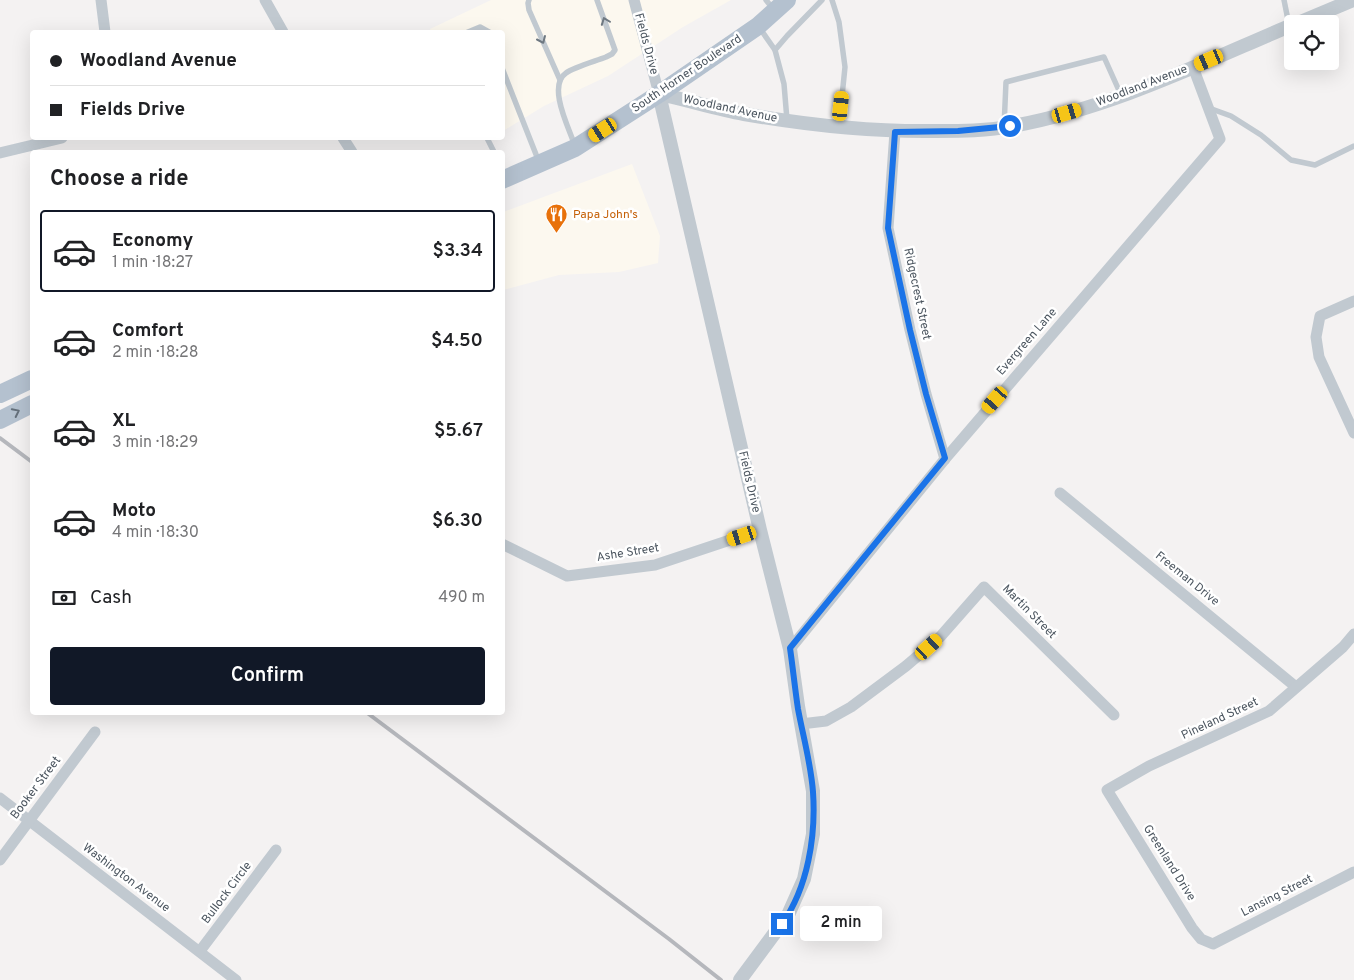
<!DOCTYPE html>
<html lang="en">
<head>
<meta charset="utf-8">
<style>
  body { margin:0; font-family:Overpass,sans-serif; background:#f2f2f2; color:#202124; height:100vh; display:flex; flex-direction:column; font-size:19px; white-space:nowrap }
  * { box-sizing:border-box; margin:0 }
  p { font-size:16px; color:#757577 }
  .icon { flex:none; width:28px; height:28px; fill:none; stroke:currentColor; stroke-width:2; stroke-linecap:round; stroke-linejoin:round }
  .map { position:relative; flex:1; overflow:hidden }
  .sheet { position:absolute; left:30px; top:150px; width:475px; height:565px; display:flex; flex-direction:column; background:#fff; border-radius:5px; box-shadow:0 5px 20px #0002 }
  .sheet>* { flex:none }
  .top-card { position:absolute; left:30px; top:30px; width:475px; height:110px; border-radius:5px; box-shadow:0 5px 20px #0002; display:grid; align-content:center; height:110px; padding:0 20px; background:#fff }
  .buttons { position:absolute; left:1284px; top:15px; display:grid; gap:10px }
  .buttons a { display:grid; place-items:center; width:55px; height:55px; border-radius:5px; background:#fff; box-shadow:0 5px 20px #0002; font-size:25px }
  .end { position:absolute; width:22px; height:22px; margin:-11px; border:6px solid #1a73e8; background:#fff; box-shadow:0 0 0 2px #fff }
  .from { border-radius:50% }
  .bubble { position:absolute; height:35px; border-radius:5px; background:#fff; box-shadow:0 5px 20px #0002; font-size:16px; font-weight:600; line-height:35px; text-align:center }
  .car { position:absolute; width:15px; height:30px; margin:-15px -8px; border-radius:6px; box-shadow:0 0 4px 1px #0007; background:linear-gradient(#f5c518 24%,#345 0 40%,#f5c518 0 76%,#345 0 86%,#f5c518 0) }
  .top-card b { display:flex; align-items:center; gap:18px; height:48px; font-size:19px }
  .top-card b+b { border-top:1px solid #e0e0e0 }
  .top-card i { width:12px; height:12px; background:#202124 }
  ul { padding:0; list-style:none }
  li { display:flex; align-items:center; gap:15px; height:82px; margin:0 10px 8px; padding:0 10px; border:2px solid transparent; border-radius:5px }
  li div { flex:1 }
  li b { display:block; font-size:19px }
  li em { font-style:normal; font-weight:600 }
  li.current { border-color:#111827 }
  li>.icon { width:45px; height:45px; stroke-width:1.5 }
  h2 { padding:0 20px; font-size:22px; line-height:60px }
  .pay { display:flex; align-items:center; gap:12px; height:55px; padding:0 20px; font-size:19px }
  .pay p { margin-inline-start:auto }
  .cta { display:flex; gap:10px; margin-top:auto; padding:10px 20px }
  .cta a { flex:1; height:58px; border-radius:5px; background:#111827; color:#fff; font-size:20px; font-weight:600; line-height:58px; text-align:center }
  .map>svg:first-child { display:block }
  .commercial { fill:#fcf8ef }
  .lines { fill:none; stroke-linecap:round; stroke-linejoin:round }
  .service { stroke:#c1c9d0; stroke-width:5.5 }
  .minor { stroke:#c1c9d0; stroke-width:11 }
  .tertiary { stroke:#c1c9d0; stroke-width:14 }
  .primary { stroke:#b4c1cf; stroke-width:18 }
  .rail { stroke:#b5b7bc; stroke-width:4 }
  .oneway { stroke:#6e7881 }
  .oneway2 { stroke:#65707b }
  .route { stroke:#1a73e8; stroke-width:6 }
  .labels { text-anchor:middle; dominant-baseline:central; stroke-width:5; stroke-linejoin:round; paint-order:stroke }
  .street-label { font-size:12px; fill:#4b555f; stroke:#fff }
  .food-label { font-size:12px; fill:#c56008; stroke:#fff; text-anchor:start }
</style>
</head>
<body>
<div class="map">
<svg width="1354" height="980" viewBox="0 0 1354 980">
  <rect width="100%" height="100%" fill="#f4f2f2"/>
  <g class="commercial">
    <path d="M491,0H731L683,27L608,76L544,106L503,131L502,32H431L430,29Z"/>
    <path d="M632,164L660,236L658,263L619,272L559,275L503,290V212Z"/>
  </g>
  <g class="lines">
    <g class="service">
      <path d="M529,0L528,3L529,10L560,80"/>
      <path d="M766,0L774,10"/>
      <path d="M832,0L839,22L845,67L839,126"/>
      <path d="M1284,0L1289,25"/>
      <path d="M759,27L775,50L784,84L787,120"/>
      <path d="M468,32L480,27L489,32"/>
      <path d="M775,50L787,36L822,0"/>
      <path d="M502,68L539,162"/>
      <path d="M1209,108L1231,116L1261,135L1291,160L1315,165L1354,146"/>
      <path d="M1004,127L1006,82L1104,57L1121,95"/>
      <path d="M487,138L494,152"/>
      <path d="M575,146C569,128 547,86 566,73C574,67 596,61 606,57L612,54L615,50L597,0"/>
    </g>
    <g class="minor">
      <path d="M101,0L105,32"/>
      <path d="M265,0L283,32"/>
      <path d="M634,0L659,94"/>
      <path d="M895,132L888,228L910,330L926,394L945,459"/>
      <path d="M343,138L352,152"/>
      <path d="M0,153L62,138"/>
      <path d="M1354,301L1320,316L1316,337L1319,357L1354,433"/>
      <path d="M1060,493L1296,687"/>
      <path d="M502,544L567,576L655,565L760,530"/>
      <path d="M1354,634L1343,647L1269,711L1149,766L1107,790L1192,928L1201,939L1213,944L1354,872"/>
      <path d="M790,649L945,459L1220,139L1193,67"/>
      <path d="M801,724L826,721L851,707L906,666L940,637L984,587L1114,715"/>
      <path d="M0,798L236,980"/>
      <path d="M0,860L95,732"/>
      <path d="M200,951L276,850"/>
    </g>
    <g class="tertiary">
      <path d="M1296,24L1353,0"/>
      <path d="M740,980L788,915L804,879L813,834V791L798,706L790,649L760,530L659,94C688,100 716,109 744,114C807,125 872,132 936,131C961,131 987,131 1012,126C1109,109 1202,63 1292,25"/>
    </g>
    <g class="primary">
      <path d="M502,180L575,148L659,94L758,26L787,0"/>
      <path d="M0,394L32,379"/>
      <path d="M0,420L32,404"/>
    </g>
    <g class="rail">
      <path d="M0,438L32,462"/>
      <path d="M366,712L669,939L721,980"/>
    </g>
  </g>
  <defs><path id="oneway-chevron" d="M-2-3.5L2.5 0L-2 3.5" fill="none" stroke-width="1.6" stroke-linecap="round" stroke-linejoin="round" transform="scale(1.25)"/></defs>
  <g class="oneway">
    <use href="#oneway-chevron" transform="translate(605 21) rotate(-111)"/>
    <use href="#oneway-chevron" transform="translate(542 40) rotate(66)"/>
  </g>
  <use class="oneway2" href="#oneway-chevron" transform="translate(16 412) rotate(-26)"/>
  <g class="lines">
    <path class="route" d="M782,924C808,887 816,836 813,792C811,764 803,736 798,709C795,689 793,669 790,648L945,458L926,394L910,330L888,228L895,132L958,131L1010,126"/>
  </g>
  <defs>
    <symbol id="restaurant-pin" viewBox="-11 -11 22 30"><path d="M0 17L-7.5 6A9.5 9.5 0 1 1 7.5 6Z" fill="#e8710a" stroke="#fff"/><path d="M-5-6h1v4h1v-4h1v4h1v-4h1v5L-1.5 .5V6h-2V.5L-5-1ZM5-6V6H3V1.5H1.5Q1.5-4 5-6Z" fill="#fff"/></symbol>
  </defs>
  <g fill-rule="evenodd">
    <use href="#restaurant-pin" x="544" y="202" width="25" height="34"/>
  </g>
  <g class="labels">
    <g class="street-label">
      <text transform="translate(646 44) rotate(75)">Fields Drive</text>
      <text transform="translate(687 74) rotate(-34)">South Horner Boulevard</text>
      <text transform="translate(1142 86) rotate(-21)">Woodland Avenue</text>
      <text transform="translate(730 109) rotate(12)">Woodland Avenue</text>
      <text transform="translate(917 294) rotate(78)">Ridgecrest Street</text>
      <text transform="translate(1027 342) rotate(-49)">Evergreen Lane</text>
      <text transform="translate(749 482) rotate(77)">Fields Drive</text>
      <text transform="translate(628 553) rotate(-9)">Ashe Street</text>
      <text transform="translate(1187 579) rotate(39)">Freeman Drive</text>
      <text transform="translate(1029 612) rotate(45)">Martin Street</text>
      <text transform="translate(1220 719) rotate(-25)">Pineland Street</text>
      <text transform="translate(36 788) rotate(-53)">Booker Street</text>
      <text transform="translate(1169 863) rotate(58)">Greenland Drive</text>
      <text transform="translate(126 878) rotate(37)">Washington Avenue</text>
      <text transform="translate(227 893) rotate(-53)">Bullock Circle</text>
      <text transform="translate(1277 896) rotate(-27)">Lansing Street</text>
    </g>
    <g class="food-label">
      <text x="573" y="215">Papa John's</text>
    </g>
  </g>
</svg>
<div class="buttons">
<a><svg class="icon" aria-label="locate" viewBox="0 0 24 24"><circle cx="12" cy="12" r="6"/><path d="M12 2v4M12 18v4M2 12h4M18 12h4"/></svg></a>
</div>
<i class="end from" style="left:1010px;top:126px"></i>
<i class="end" style="left:782px;top:924px"></i>
<div class="bubble" style="left:800px;top:906px;width:82px">2 min</div>
<i class="car" style="left:1209px;top:60px;rotate:247deg"></i>
<i class="car" style="left:841px;top:106px;rotate:6deg"></i>
<i class="car" style="left:1067px;top:113px;rotate:74deg"></i>
<i class="car" style="left:603px;top:130px;rotate:237deg"></i>
<i class="car" style="left:995px;top:400px;rotate:221deg"></i>
<i class="car" style="left:742px;top:536px;rotate:252deg"></i>
<i class="car" style="left:929px;top:647px;rotate:48deg"></i>
<div class="top-card">
<b><i class="from"></i>Woodland Avenue</b>
<b><i></i>Fields Drive</b>
</div>
<section class="sheet">
<h2>Choose a ride</h2>
<ul>
<li class="current"><svg class="icon" aria-label="car" viewBox="0 0 24 24"><path d="M5 17H2v-5l4-1 3-4h7l3 4 3 1v5h-3M9 17h6M6 11h13"/><circle cx="7" cy="17" r="2"/><circle cx="17" cy="17" r="2"/></svg><div><b>Economy</b><p>1 min · 18:27</p></div><em>$3.34</em></li>
<li><svg class="icon" aria-label="car" viewBox="0 0 24 24"><path d="M5 17H2v-5l4-1 3-4h7l3 4 3 1v5h-3M9 17h6M6 11h13"/><circle cx="7" cy="17" r="2"/><circle cx="17" cy="17" r="2"/></svg><div><b>Comfort</b><p>2 min · 18:28</p></div><em>$4.50</em></li>
<li><svg class="icon" aria-label="car" viewBox="0 0 24 24"><path d="M5 17H2v-5l4-1 3-4h7l3 4 3 1v5h-3M9 17h6M6 11h13"/><circle cx="7" cy="17" r="2"/><circle cx="17" cy="17" r="2"/></svg><div><b>XL</b><p>3 min · 18:29</p></div><em>$5.67</em></li>
<li><svg class="icon" aria-label="car" viewBox="0 0 24 24"><path d="M5 17H2v-5l4-1 3-4h7l3 4 3 1v5h-3M9 17h6M6 11h13"/><circle cx="7" cy="17" r="2"/><circle cx="17" cy="17" r="2"/></svg><div><b>Moto</b><p>4 min · 18:30</p></div><em>$6.30</em></li>
</ul>
<div class="pay"><svg class="icon" aria-label="cash" viewBox="0 0 24 24"><path d="M3 7h18v10H3z"/><circle cx="12" cy="12" r="2"/></svg>Cash<p>490 m</p></div>
<div class="cta"><a>Confirm</a></div>
</section>
</div>
</body>
</html>
